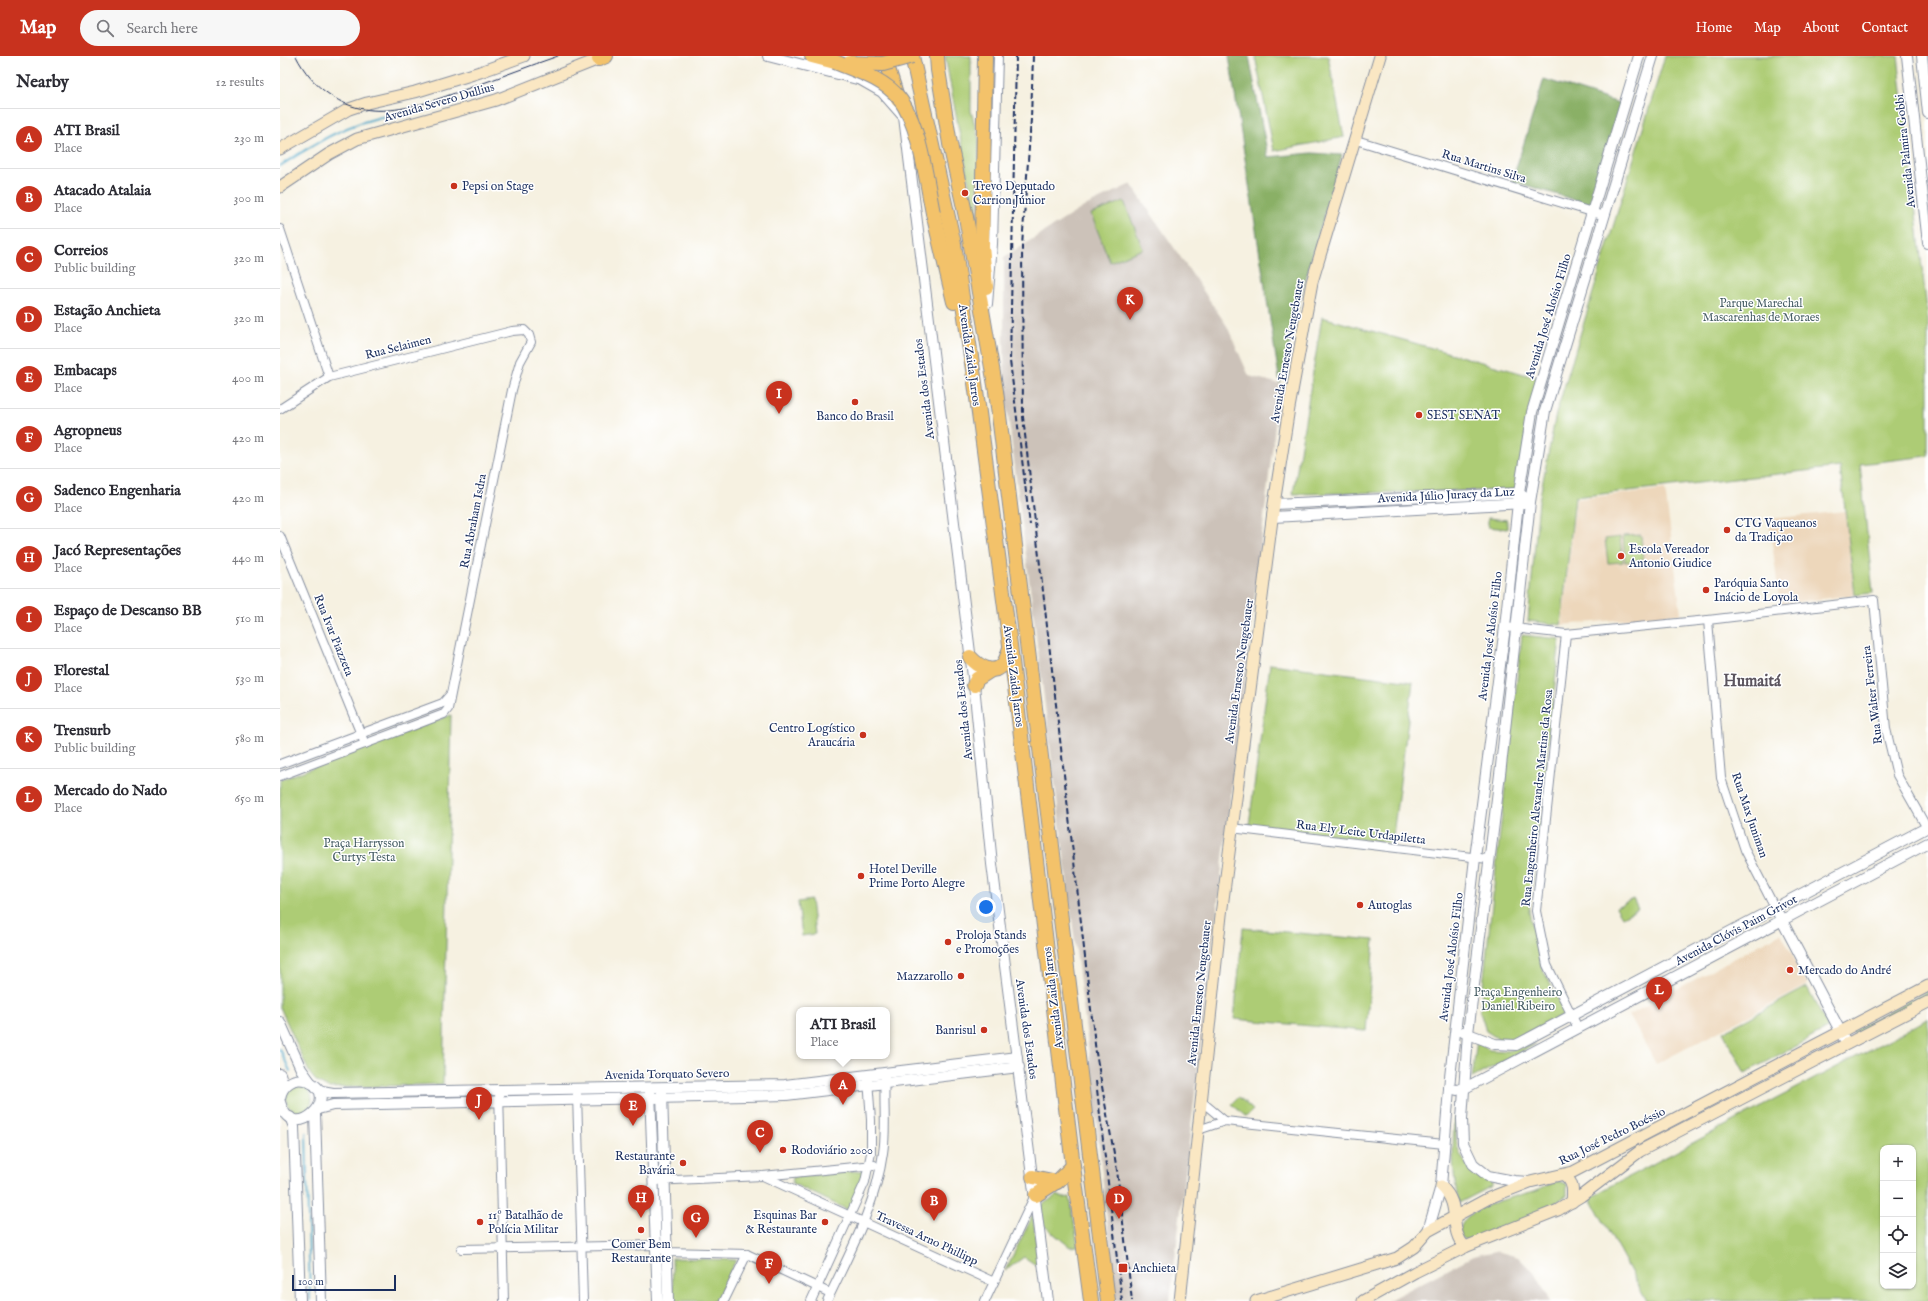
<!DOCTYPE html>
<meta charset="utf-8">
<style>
body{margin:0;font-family:"IM FELL English",serif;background:#f7f7f7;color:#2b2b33}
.controls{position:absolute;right:12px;bottom:12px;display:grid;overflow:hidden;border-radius:8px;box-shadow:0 1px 3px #0004}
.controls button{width:36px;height:36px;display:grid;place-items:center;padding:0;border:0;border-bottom:1px solid #e1e1e2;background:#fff;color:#2b2b33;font:20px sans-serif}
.scale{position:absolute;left:12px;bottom:10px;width:104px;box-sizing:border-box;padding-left:4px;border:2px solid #1b2f5e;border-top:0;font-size:11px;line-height:14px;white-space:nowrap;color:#1b2f5e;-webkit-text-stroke:3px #fff;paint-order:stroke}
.you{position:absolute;left:706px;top:851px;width:14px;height:14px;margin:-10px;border:3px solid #fff;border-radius:50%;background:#1a73e8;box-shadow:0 0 0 6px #1a73e833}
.badge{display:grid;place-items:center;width:26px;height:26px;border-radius:50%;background:#c8321e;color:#fff;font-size:13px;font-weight:700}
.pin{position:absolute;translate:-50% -33px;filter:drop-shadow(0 1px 2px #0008)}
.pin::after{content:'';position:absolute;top:21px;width:14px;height:12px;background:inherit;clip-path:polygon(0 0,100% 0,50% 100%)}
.popup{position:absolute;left:516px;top:951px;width:94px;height:52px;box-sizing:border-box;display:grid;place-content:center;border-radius:8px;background:#fff;filter:drop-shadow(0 1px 3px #0005);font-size:13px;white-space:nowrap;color:#7c7c81}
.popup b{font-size:15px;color:#2b2b33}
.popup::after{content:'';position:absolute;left:50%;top:100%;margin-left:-8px;border:8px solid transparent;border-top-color:#fff}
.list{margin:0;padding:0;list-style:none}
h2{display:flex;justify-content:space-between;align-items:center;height:52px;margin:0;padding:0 16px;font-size:17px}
h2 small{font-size:13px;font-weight:400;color:#7c7c81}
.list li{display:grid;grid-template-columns:26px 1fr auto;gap:12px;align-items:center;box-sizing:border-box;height:60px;padding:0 16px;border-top:1px solid #e1e1e2}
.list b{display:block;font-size:15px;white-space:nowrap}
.list p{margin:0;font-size:13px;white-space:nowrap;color:#7c7c81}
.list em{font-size:13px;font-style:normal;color:#7c7c81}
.icon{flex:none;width:22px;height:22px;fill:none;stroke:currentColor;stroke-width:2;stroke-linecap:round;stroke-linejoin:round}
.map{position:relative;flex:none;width:1648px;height:1245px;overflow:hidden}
header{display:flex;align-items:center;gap:24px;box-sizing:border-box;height:56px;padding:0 20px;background:#c8321e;color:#fff}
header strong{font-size:19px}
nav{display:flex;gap:22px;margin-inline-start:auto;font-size:14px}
.search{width:280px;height:36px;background:#f7f7f7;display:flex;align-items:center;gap:10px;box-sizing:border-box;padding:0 14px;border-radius:22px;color:#7c7c81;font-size:15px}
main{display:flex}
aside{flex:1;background:#fff}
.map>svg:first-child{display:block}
.built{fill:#edd7bb}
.industrial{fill:#ccc2b9}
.green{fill:#adcc74;stroke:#647e69;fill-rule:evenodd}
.forest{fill:#8ab066;stroke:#527062}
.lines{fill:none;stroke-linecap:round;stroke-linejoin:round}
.stream{stroke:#4ba8ca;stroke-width:2}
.minor-casing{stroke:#8890a0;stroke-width:10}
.tertiary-casing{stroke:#8890a0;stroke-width:12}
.secondary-casing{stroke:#8890a0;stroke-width:13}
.motorway-casing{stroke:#8890a0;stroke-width:16}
.minor{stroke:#fff;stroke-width:8}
.tertiary{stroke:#fff;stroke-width:10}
.secondary{stroke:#fae7c3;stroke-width:11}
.motorway{stroke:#f3c26a;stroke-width:14}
.tram{stroke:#1b2f5e;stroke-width:1}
.rail{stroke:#1b2f5e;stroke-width:2;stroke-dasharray:6 3;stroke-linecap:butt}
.motorway-bridge-casing{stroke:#8890a0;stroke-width:16;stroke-linecap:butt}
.motorway-bridge{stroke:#f3c26a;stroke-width:14}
.poi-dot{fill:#c8321e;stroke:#fff;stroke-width:1.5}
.labels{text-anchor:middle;stroke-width:3;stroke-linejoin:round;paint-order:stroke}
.street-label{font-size:12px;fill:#1b2f5e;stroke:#fff}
.poi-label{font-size:12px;fill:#1b2f5e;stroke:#fff;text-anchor:start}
.park-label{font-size:12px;fill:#475e65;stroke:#fff}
.district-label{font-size:16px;font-weight:bold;fill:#5b545e;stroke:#fff}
</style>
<header>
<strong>Map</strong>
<div class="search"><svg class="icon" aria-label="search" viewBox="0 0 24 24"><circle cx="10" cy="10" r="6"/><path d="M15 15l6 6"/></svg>Search here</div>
<nav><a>Home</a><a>Map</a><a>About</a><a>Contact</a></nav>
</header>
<main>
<aside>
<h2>Nearby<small>12 results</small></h2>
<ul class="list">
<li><span class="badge">A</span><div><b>ATI Brasil</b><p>Place</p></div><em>230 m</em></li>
<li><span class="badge">B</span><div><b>Atacado Atalaia</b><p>Place</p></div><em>300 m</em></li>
<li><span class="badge">C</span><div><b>Correios</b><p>Public building</p></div><em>320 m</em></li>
<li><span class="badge">D</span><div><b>Estação Anchieta</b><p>Place</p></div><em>320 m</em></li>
<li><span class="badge">E</span><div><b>Embacaps</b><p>Place</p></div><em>400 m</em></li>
<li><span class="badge">F</span><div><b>Agropneus</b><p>Place</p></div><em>420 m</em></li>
<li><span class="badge">G</span><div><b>Sadenco Engenharia</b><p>Place</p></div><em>420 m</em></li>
<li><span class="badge">H</span><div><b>Jacó Representações</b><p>Place</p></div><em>440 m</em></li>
<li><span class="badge">I</span><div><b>Espaço de Descanso BB</b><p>Place</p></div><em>510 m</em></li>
<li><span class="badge">J</span><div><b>Florestal</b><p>Place</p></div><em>530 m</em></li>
<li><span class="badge">K</span><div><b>Trensurb</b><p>Public building</p></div><em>580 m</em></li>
<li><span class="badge">L</span><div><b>Mercado do Nado</b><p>Place</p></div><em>650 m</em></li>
</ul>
</aside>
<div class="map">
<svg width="1648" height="1245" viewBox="0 0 1648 1245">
<rect width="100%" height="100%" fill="#fff"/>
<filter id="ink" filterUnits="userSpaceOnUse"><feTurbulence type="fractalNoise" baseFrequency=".025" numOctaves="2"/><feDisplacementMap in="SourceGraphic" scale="8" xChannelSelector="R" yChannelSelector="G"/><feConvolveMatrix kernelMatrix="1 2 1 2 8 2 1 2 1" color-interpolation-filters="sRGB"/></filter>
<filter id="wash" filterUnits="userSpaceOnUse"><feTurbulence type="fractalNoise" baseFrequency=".012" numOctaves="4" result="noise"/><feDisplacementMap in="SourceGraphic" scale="16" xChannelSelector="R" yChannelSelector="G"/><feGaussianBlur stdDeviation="0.9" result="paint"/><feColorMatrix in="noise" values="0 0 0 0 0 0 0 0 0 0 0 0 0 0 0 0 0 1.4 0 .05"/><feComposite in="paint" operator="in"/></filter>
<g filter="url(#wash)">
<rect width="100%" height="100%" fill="#f6f1e1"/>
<!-- built -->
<g class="built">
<polygon points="1385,433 1401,558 1282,569 1296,443"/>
<polygon points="1565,455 1574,539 1500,548 1489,463"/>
<polygon points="1501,877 1528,929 1376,1008 1349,959"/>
</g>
<!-- industrial -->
<g class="industrial">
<polygon points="851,128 947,270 969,320 1000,328 890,1245 836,1245 809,997 725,334 724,298 724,201 807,149"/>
<polygon points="1216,1195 1238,1201 1257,1220 1270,1245 1107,1245 1193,1200"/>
</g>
<!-- green -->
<g class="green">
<polygon points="665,0 691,0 691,55 699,84 697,170"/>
<polygon points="975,0 1048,0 1064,81 994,95"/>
<polygon points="1385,0 1618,0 1648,263 1648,400 1580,408 1593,537 1575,539 1560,411 1295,441 1281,569 1248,565 1259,445 1276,358"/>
<polygon points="844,145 863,193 830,206 811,158"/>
<polygon points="1042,261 1258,322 1236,434 1013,438"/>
<polygon points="1208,462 1227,464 1227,473 1208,471"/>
<polygon points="1361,479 1363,504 1345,506 1343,480"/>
<polygon points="1340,481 1343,506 1328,507 1325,483"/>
<polygon points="1242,579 1280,583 1249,856 1262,912 1286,958 1237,983 1220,984 1206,975 1200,956"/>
<polygon points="990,608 1133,626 1112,787 969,769"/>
<polygon points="171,659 163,1028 48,1032 37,1026 30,1018 0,951 0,724"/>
<polygon points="1353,843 1358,853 1342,861 1336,851"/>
<polygon points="531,844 535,878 522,880 518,846"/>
<polygon points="963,872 1094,884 1086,975 954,963"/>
<polygon points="1527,931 1549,972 1465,1017 1443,976"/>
<polygon points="1648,935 1648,943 1576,981 1572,975"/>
<path d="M1648,963V1245H1367L1310,1141ZM1603,1092H1633V1230H1603Z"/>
<polygon points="1197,984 1209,994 1228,995 1256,988 1192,1022"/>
<circle cx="19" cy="1043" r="13"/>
<polygon points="959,1041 973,1054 966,1061 952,1048"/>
<path d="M1178,1041C1181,1053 1176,1067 1176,1079C1176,1102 1193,1119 1212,1127V1130L1179,1147C1170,1112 1173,1078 1176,1042Z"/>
<polygon points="587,1114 570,1155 512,1127 513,1121"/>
<path d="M1279,1125L1287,1128V1139C1258,1161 1222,1172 1188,1185L1180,1180C1180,1176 1180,1171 1182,1168C1191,1149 1236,1141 1254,1135C1263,1132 1270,1127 1279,1125Z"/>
<polygon points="777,1139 784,1142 790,1141 798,1190 790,1191 762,1168 760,1150"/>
<polygon points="753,1159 759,1211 744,1201 725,1215"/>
<polygon points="392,1202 456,1204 436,1245 393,1245"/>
</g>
<!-- forest -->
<g class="forest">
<polygon points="949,0 969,0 988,101 1032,97 1062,99 1023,232 1000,328"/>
<polygon points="1264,23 1342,48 1312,149 1232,125"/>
</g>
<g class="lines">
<!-- stream -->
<g class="stream">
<path d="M0,110C37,86 67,67 111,59"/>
<polyline points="0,993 10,1015"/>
<polyline points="26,1077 30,1245"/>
</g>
</g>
</g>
<g filter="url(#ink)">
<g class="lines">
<!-- minor casing -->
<g class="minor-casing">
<g id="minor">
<polyline points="1076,84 1325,160"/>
<polyline points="0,173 49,321"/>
<polyline points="708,248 713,188 718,0"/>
<polyline points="0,353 49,321 57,319 232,275 244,274 249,279 251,286 240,306 232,334 168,653 164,658 0,720"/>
<polyline points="0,480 85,688"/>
<polyline points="1428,564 1441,722 1465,794 1495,852"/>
<polyline points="1225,571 1286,578 1428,564 1594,544 1606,673 1617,719 1647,772"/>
<polyline points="1286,578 1256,855 1267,909 1298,972"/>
<polyline points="0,708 163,647 170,639"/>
<polyline points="951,772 1208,803"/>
<polyline points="219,1034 224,1245"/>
<polyline points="297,1038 303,1245"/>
<polyline points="921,1045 945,1065"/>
<polyline points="918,1074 945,1065 1164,1088"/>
<polyline points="483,1120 714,1226"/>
<polyline points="373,1125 483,1120 594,1109"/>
<polyline points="181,1193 375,1189 387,1196 467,1198 550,1237"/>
<polyline points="444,1245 467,1198"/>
<polyline points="531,1245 585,1126 591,1097 591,1064 588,1024"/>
<path d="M547,1245C569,1198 596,1149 603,1097C607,1072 603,1047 605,1021"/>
<polyline points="705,1245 755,1139"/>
</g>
</g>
<!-- tertiary casing -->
<g class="tertiary-casing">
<g id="tertiary">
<polyline points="488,0 581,24 602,36 624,61 694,629 712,808 768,1245"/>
<polyline points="1627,0 1648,187"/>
<polyline points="1642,0 1648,57"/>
<polyline points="994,448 1239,437 1244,441"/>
<polyline points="993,461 1244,447"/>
<polyline points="1499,859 1567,988"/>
<polyline points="0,966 21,1013 31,1027"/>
<polyline points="1183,976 1215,988 1236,989 1648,771"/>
<polyline points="0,1018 4,1031"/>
<polyline points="36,1032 42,1035 53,1037 505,1029 737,1001"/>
<polyline points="1169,1032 1177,1034 1185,1032 1648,787"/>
<polyline points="370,1035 378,1245"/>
<polyline points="382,1035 388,1245"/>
<path d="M0,1042C2,1029 14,1020 27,1025C66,1040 11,1091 0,1046"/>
<polyline points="38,1053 53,1049 506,1039 739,1011"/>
<polyline points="35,1057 41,1245"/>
<polyline points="10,1061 14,1071 20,1245"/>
<polyline points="1249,1126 1234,1125 1208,1120 1193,1108 1183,1087 1182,1063 1188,977 1221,710 1250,446 1265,355 1373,0"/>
<polyline points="1148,1175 1161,1130 1170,1021 1195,802 1225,571 1239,437 1252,356 1359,0"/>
</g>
</g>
<!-- secondary casing -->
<g class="secondary-casing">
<g id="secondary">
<polyline points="0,93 69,53 87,47 135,36 200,16 244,0"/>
<polyline points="0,131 49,98 77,83 216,44 319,3"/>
<path d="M1284,1119C1294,1126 1293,1135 1292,1146"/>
<path d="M1161,1130C1183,1150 1167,1172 1185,1191"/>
<polyline points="900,1245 941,859 994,448 1009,352 1032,226 1100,0"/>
<polyline points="976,1245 1117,1202 1134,1191 1148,1175 1209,1142 1250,1126 1293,1116 1648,930"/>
<polyline points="1083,1245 1135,1216 1185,1191 1278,1154 1301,1140 1360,1095 1648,946"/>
</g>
</g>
<!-- motorway casing -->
<g class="motorway-casing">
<g id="motorway">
<polyline points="532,0 555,6"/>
<polyline points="604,0 618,44"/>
<polyline points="632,0 674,188 695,327 730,589 793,1110 811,1245"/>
<polyline points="657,0 658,14 670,88 686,161 716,335 828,1245"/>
<polyline points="705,0 702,191 706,231"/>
<polyline points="319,3 326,0"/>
<polyline points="653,157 674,246"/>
<path d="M690,601C698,610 715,621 724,607C727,603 728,597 730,592"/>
<polyline points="694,629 697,623 711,614"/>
<polyline points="753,1121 777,1126"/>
<polyline points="756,1139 779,1124 793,1110"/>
</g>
</g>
<!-- minor -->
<use href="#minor" class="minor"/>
<!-- tertiary -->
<use href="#tertiary" class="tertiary"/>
<!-- secondary -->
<use href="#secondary" class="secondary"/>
<!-- motorway -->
<use href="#motorway" class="motorway"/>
<!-- tram -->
<path class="tram" d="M16,0C24,16 35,29 50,39C94,70 146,47 192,31C221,21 249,10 278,0"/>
<!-- rail -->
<g class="rail">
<polyline points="736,0 730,305 750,469"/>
<polyline points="753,0 751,63 742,190 743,361 816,997 837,1114 852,1245"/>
<polyline points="816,1025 842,1245"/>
</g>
<!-- motorway-bridge casing -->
<g class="motorway-bridge-casing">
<g id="motorway-bridge">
<path d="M555,6C577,15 604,23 619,42C640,69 646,123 653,157"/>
<polyline points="570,7 603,8 632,0"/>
</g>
</g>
<!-- motorway-bridge -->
<use href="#motorway-bridge" class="motorway-bridge"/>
</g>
</g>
<!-- markers -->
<g class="poi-dot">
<circle cx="174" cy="130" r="4"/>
<circle cx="685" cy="137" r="4"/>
<circle cx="575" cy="346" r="4"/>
<circle cx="1139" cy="359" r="4"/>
<circle cx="1447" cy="474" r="4"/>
<circle cx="1341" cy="500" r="4"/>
<circle cx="1426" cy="534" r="4"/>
<circle cx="583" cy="679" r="4"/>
<circle cx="581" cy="820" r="4"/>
<circle cx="1080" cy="849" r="4"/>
<circle cx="668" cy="886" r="4"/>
<circle cx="1510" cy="914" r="4"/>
<circle cx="681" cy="920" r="4"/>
<circle cx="704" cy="974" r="4"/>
<circle cx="503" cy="1094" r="4"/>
<circle cx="403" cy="1107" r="4"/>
<circle cx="200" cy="1166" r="4"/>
<circle cx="545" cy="1166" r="4"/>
<circle cx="361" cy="1174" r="4"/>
<rect x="838" y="1207" width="10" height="10" rx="2"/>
</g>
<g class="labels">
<!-- street labels -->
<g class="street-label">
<text transform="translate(159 46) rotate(-16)" y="4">Avenida Severo Dullius</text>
<text transform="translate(1625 95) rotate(-96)" y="4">Avenida Palmira Gobbi</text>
<text transform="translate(1204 110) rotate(17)" y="4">Rua Martins Silva</text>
<text transform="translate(1268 260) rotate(-73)" y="4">Avenida José Aloísio Filho</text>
<text transform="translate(118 291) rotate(-14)" y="4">Rua Selaimen</text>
<text transform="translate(1007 295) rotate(-80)" y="4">Avenida Ernesto Neugebauer</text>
<text transform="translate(690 299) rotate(82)" y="4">Avenida Zaida Jarros</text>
<text transform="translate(644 333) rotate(-97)" y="4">Avenida dos Estados</text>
<text transform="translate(1166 439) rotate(-3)" y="4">Avenida Júlio Juracy da Luz</text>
<text transform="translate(193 465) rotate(-79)" y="4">Rua Abraham Isdra</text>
<text transform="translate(54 579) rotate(68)" y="4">Rua Ivar Piazzeta</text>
<text transform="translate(1210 580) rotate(-83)" y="4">Avenida José Aloísio Filho</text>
<text transform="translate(959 615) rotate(-82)" y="4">Avenida Ernesto Neugebauer</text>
<text transform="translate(734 620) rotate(83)" y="4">Avenida Zaida Jarros</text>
<text transform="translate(1592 639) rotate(-97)" y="4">Rua Walter Ferreira</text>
<text transform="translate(683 654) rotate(-96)" y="4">Avenida dos Estados</text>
<text transform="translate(1257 742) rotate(-84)" y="4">Rua Engenheiro Alexandre Martins da Rosa</text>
<text transform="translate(1470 759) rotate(71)" y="4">Rua Max Juniman</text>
<text transform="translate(1081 776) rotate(7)" y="4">Rua Ely Leite Urdapiletta</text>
<text transform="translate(1456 874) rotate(-28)" y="4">Avenida Clóvis Paim Grivot</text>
<text transform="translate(1171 901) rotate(-83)" y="4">Avenida José Aloísio Filho</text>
<text transform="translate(919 937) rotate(-84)" y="4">Avenida Ernesto Neugebauer</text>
<text transform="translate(773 942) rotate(-97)" y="4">Avenida Zaida Jarros</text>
<text transform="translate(747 973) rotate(82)" y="4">Avenida dos Estados</text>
<text transform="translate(387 1018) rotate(-1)" y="4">Avenida Torquato Severo</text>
<text transform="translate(1332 1080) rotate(-26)" y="4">Rua José Pedro Boéssio</text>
<text transform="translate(647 1182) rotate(25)" y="4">Travessa Arno Phillipp</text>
</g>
<!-- poi labels -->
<g class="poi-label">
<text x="182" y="134">Pepsi on Stage</text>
<text x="693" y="134">Trevo Deputado<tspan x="693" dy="14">Carrion Júnior</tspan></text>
<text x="1147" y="363">SEST SENAT</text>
<text x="575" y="364" text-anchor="middle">Banco do Brasil</text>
<text x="1455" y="471">CTG Vaqueanos<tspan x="1455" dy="14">da Tradiçao</tspan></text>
<text x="1349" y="497">Escola Vereador<tspan x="1349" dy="14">Antonio Giudice</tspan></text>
<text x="1434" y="531">Paróquia Santo<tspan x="1434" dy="14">Inácio de Loyola</tspan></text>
<text x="575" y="676" text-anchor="end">Centro Logístico<tspan x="575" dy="14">Araucária</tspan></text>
<text x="589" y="817">Hotel Deville<tspan x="589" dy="14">Prime Porto Alegre</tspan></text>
<text x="1088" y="853">Autoglas</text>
<text x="676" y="883">Proloja Stands<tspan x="676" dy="14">e Promoções</tspan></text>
<text x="1518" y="918">Mercado do André</text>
<text x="673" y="924" text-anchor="end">Mazzarollo</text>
<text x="696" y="978" text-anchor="end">Banrisul</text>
<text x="511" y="1098">Rodoviário 2000</text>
<text x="395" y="1104" text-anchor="end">Restaurante<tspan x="395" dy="14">Bavária</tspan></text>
<text x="208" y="1163">11º Batalhão de<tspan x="208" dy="14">Polícia Militar</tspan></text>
<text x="537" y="1163" text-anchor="end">Esquinas Bar<tspan x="537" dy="14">&amp; Restaurante</tspan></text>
<text x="361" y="1192" text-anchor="middle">Comer Bem<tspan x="361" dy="14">Restaurante</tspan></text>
<text x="852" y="1216">Anchieta</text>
</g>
<!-- park labels -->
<g class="park-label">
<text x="1481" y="251">Parque Marechal<tspan x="1481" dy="14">Mascarenhas de Moraes</tspan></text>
<text x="84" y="791">Praça Harrysson<tspan x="84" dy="14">Curtys Testa</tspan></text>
<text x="1238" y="940">Praça Engenheiro<tspan x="1238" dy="14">Daniel Ribeiro</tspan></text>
</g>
<!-- district labels -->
<g class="district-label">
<text x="1472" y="630">Humaitá</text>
</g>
</g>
</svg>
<div class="controls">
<button>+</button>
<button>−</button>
<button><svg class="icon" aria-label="locate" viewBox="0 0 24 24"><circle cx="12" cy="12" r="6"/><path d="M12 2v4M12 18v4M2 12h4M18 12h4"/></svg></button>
<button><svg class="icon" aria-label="layers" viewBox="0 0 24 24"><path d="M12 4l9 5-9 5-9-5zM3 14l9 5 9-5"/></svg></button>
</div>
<div class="scale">100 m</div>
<div class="you"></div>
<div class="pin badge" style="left:563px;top:1049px">A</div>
<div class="popup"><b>ATI Brasil</b>Place</div>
<div class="pin badge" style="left:654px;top:1165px">B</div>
<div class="pin badge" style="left:480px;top:1097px">C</div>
<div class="pin badge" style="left:839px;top:1163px">D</div>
<div class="pin badge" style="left:353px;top:1070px">E</div>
<div class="pin badge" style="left:489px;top:1228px">F</div>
<div class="pin badge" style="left:416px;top:1182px">G</div>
<div class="pin badge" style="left:361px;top:1162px">H</div>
<div class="pin badge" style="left:499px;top:358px">I</div>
<div class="pin badge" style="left:199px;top:1064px">J</div>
<div class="pin badge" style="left:850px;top:264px">K</div>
<div class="pin badge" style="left:1379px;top:954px">L</div>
</div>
</main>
